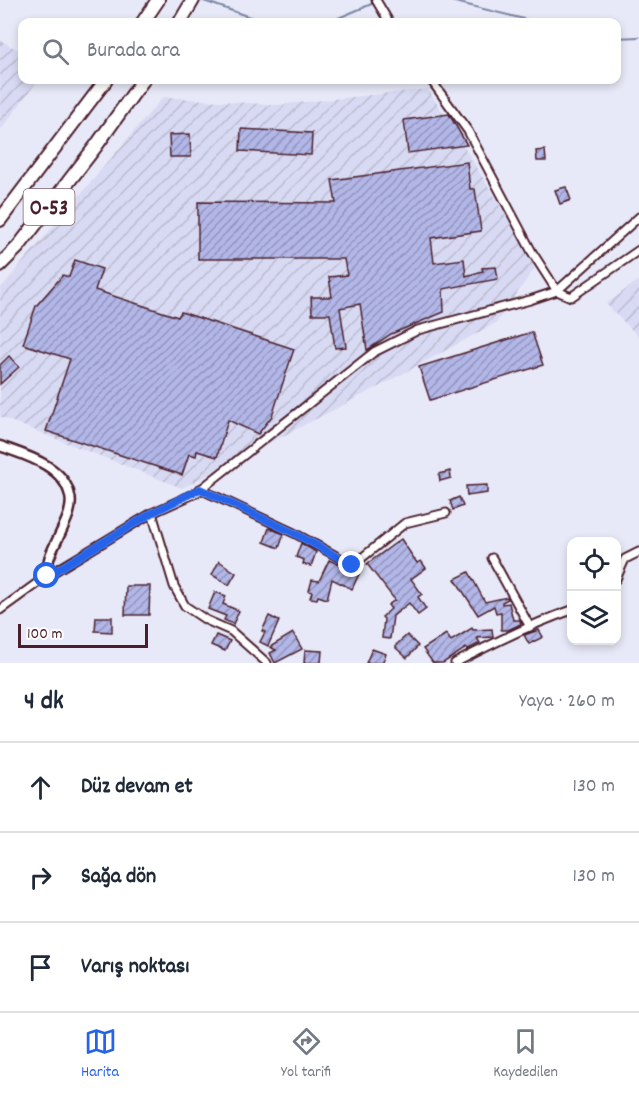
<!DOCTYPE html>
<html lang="tr">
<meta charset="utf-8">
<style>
body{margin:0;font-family:Dekko,sans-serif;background:#f2f2f3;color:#1f2937}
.controls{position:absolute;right:18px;bottom:18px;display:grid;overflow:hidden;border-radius:12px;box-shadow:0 3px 9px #0003}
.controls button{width:54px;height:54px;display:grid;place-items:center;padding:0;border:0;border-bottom:2px solid #e0e1e3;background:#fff;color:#1f2937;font:30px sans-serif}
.scale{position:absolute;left:18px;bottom:15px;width:130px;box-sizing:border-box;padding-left:6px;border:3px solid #4a1f2b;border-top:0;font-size:16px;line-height:21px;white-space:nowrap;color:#4a1f2b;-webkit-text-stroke:4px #fff;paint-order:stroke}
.stop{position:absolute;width:18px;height:18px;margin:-14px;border:4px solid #2563eb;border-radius:50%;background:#fff}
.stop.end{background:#2563eb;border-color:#fff;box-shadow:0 2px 6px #0008}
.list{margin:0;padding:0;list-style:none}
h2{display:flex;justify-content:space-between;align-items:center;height:78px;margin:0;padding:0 24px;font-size:26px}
h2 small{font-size:20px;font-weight:400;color:#747a83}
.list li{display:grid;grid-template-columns:39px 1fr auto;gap:18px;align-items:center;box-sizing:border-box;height:90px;padding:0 24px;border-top:2px solid #e0e1e3}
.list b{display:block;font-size:22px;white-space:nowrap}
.list em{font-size:20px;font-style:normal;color:#747a83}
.icon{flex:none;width:33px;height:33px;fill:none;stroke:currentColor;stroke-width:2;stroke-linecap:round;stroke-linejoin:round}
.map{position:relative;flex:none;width:639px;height:663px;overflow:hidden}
.search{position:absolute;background:#fff;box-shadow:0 3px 9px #0003;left:18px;right:18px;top:18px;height:66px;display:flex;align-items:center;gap:15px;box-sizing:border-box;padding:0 21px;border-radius:12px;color:#747a83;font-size:22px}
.sheet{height:348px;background:#fff}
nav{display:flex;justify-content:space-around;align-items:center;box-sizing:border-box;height:84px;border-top:2px solid #e0e1e3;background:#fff;font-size:16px;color:#747a83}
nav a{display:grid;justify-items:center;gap:3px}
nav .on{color:#2563eb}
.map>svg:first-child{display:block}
.industrial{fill:url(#industrial-furrows)}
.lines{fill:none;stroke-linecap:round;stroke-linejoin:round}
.stream{stroke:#7b86a5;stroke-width:2}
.building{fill:url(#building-hatch);stroke:#4a1f2b;stroke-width:1.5}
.minor-casing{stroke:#4a1f2b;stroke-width:11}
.tertiary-casing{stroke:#4a1f2b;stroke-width:13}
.motorway-casing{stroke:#4a1f2b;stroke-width:16}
.minor{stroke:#fff;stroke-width:7}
.tertiary{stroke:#fff;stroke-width:8}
.motorway{stroke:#fff;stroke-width:12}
.route{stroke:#2563eb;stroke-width:8}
.labels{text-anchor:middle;stroke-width:5;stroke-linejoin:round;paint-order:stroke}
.shield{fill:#fff;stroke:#80626b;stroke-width:1.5}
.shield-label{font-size:21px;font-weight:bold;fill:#4a1f2b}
</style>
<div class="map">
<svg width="639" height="663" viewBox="0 0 639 663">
<defs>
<pattern id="industrial-furrows" width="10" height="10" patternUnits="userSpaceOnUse" patternTransform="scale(1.5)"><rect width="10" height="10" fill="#d8daf3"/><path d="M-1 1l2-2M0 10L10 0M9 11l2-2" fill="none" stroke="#bbbbd0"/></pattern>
<pattern id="building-hatch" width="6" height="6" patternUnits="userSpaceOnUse" patternTransform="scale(1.5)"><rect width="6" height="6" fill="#b2b7e8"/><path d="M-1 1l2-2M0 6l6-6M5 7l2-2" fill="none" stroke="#9394bc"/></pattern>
</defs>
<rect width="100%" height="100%" fill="#e8e9f8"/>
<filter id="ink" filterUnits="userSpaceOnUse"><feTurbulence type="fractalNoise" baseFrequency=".0167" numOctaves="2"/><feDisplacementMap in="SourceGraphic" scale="12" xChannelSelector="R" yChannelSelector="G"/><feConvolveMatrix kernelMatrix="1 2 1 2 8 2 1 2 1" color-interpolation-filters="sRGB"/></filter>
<g filter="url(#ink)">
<!-- industrial -->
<g class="industrial">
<polygon points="0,40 22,52 22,80 38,80 0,131"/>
<polygon points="428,89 537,265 496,323 386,383 182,488 0,417 0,289 163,97 277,105"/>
<polygon points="639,280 639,337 606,304"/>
</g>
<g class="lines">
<!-- stream -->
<g class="stream">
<polyline points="201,0 264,22"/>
<polyline points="447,0 536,22"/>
<polyline points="329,22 381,0"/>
<polyline points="616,38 639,37"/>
</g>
</g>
<!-- building -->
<g class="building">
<polygon points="449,114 467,145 408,153 404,120"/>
<polygon points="241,129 312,133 311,155 240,151"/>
<polygon points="190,134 191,157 170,157 169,135"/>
<polygon points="545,150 546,161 537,161 536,151"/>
<polygon points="467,162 470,189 475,189 481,231 431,238 434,263 464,259 466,276 483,271 482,268 496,267 498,279 443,289 444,312 391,334 367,350 360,304 340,308 346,347 335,348 330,314 312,314 311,297 332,297 329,277 347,275 344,259 198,259 198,202 336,203 332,180"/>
<polygon points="566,187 571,200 560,204 555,190"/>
<polygon points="75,260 102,269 95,290 178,317 181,312 294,349 272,416 258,434 228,420 217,457 197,451 196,456 189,454 182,475 46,431 70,359 23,344 36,306 63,275 69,277"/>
<polygon points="532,332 543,365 430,400 419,367"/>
<polygon points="9,356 19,367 0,384 0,365"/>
<polygon points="450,471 451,478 440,481 439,474"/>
<polygon points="487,485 487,493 467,496 466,486"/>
<polygon points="459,497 463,506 453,510 450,501"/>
<polygon points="269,528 284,534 279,548 264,542"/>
<polygon points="401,539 417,563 421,561 426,568 411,579 422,594 418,597 426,609 418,615 409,603 393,616 390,639 382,638 384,619 382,617 391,609 388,605 395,600 367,564"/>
<polygon points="301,543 316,552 311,566 303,564 304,560 296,557"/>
<polygon points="329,560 359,574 352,589 332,579 327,599 318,596 317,599 310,598 312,592 309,591 312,580 319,581"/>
<polygon points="219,561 236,573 229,585 212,575"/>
<polygon points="469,572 485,602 507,597 508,599 502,602 502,604 509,603 513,620 520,620 521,624 508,630 501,630 501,612 496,613 494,606 478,615 455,579"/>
<polygon points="126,586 150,586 149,615 125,615"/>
<polygon points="215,592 226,596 223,604 239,611 233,624 224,620 226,616 208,609"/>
<polygon points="269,616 279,621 268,646 260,642 265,632 262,631"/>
<polygon points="96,617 112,617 112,632 95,631"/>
<polygon points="472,628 473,630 492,629 493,637 477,638 480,643 467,650 466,648 443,663 433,663 423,649 446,634 451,641"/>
<polygon points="539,630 543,637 529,644 524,635"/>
<polygon points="293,633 302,649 275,663 270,653 276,650 270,647"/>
<polygon points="216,635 230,641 225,651 211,645"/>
<polygon points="407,635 418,646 407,658 396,648 396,645"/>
<polygon points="372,649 386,654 382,663 366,663"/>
<polygon points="305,650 322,651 321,663 304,663"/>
</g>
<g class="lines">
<!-- minor casing -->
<g class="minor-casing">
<g id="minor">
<polyline points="376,0 389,22"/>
<polyline points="431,80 468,131 532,252 557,291 571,297 639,250"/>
<polyline points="200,489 294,533 353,565 405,523 446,513"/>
<polyline points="152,513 174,586 185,606 206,620 231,631 267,663"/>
<polyline points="492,558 530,627"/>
<polyline points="616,579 625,559 639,552"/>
<polyline points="0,610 47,576 152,513 196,493 374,352 418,330 530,300 557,291 639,217"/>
<path d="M455,663C493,643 531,624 572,610"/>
</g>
</g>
<!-- tertiary casing -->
<g class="tertiary-casing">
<path id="tertiary" d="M0,446C24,455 64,465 70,496C73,508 66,521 61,532C54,547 46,559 47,576"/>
</g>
<!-- motorway casing -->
<g class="motorway-casing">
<g id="motorway">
<polyline points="143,22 158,0"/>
<polyline points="180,22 193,0"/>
<polyline points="0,220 106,80"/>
<polyline points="0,265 18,247 96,146 143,80"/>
</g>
</g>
<!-- minor -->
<use href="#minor" class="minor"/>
<!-- tertiary -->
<use href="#tertiary" class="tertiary"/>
<!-- motorway -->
<use href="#motorway" class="motorway"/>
</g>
</g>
<g class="lines" filter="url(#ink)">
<!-- route -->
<polyline class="route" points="47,576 152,513 200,489 294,533 352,565"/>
</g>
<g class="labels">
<!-- shield labels -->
<rect class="shield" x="23.5" y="189" width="51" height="36" rx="4.5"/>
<g class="shield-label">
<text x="49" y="214">O-53</text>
</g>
</g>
</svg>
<div class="controls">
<button><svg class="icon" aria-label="locate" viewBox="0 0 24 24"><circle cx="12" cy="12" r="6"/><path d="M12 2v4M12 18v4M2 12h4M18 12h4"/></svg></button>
<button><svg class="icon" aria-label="layers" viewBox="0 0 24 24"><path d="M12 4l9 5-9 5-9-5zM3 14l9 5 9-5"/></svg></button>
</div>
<div class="scale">100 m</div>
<div class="stop" style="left:47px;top:576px"></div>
<div class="stop end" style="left:352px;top:565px"></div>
<div class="search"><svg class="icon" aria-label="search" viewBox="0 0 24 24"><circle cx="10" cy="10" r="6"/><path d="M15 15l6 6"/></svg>Burada ara</div>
</div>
<section class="sheet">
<h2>4 dk<small>Yaya · 260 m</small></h2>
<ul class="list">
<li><svg class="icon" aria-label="ahead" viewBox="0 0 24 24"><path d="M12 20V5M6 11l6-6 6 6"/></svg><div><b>Düz devam et</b></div><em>130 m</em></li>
<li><svg class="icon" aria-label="right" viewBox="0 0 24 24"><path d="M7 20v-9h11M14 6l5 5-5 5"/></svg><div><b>Sağa dön</b></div><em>130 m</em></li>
<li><svg class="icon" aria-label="arrive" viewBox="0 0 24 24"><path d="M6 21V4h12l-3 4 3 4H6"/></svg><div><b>Varış noktası</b></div></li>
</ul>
</section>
<nav>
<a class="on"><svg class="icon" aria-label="map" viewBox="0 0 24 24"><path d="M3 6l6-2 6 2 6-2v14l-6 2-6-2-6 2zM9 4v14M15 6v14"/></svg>Harita</a>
<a><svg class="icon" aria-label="directions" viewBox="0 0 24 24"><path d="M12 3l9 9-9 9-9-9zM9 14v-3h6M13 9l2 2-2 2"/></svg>Yol tarifi</a>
<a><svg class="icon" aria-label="saved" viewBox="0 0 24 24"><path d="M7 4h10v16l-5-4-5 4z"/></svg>Kaydedilen</a>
</nav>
